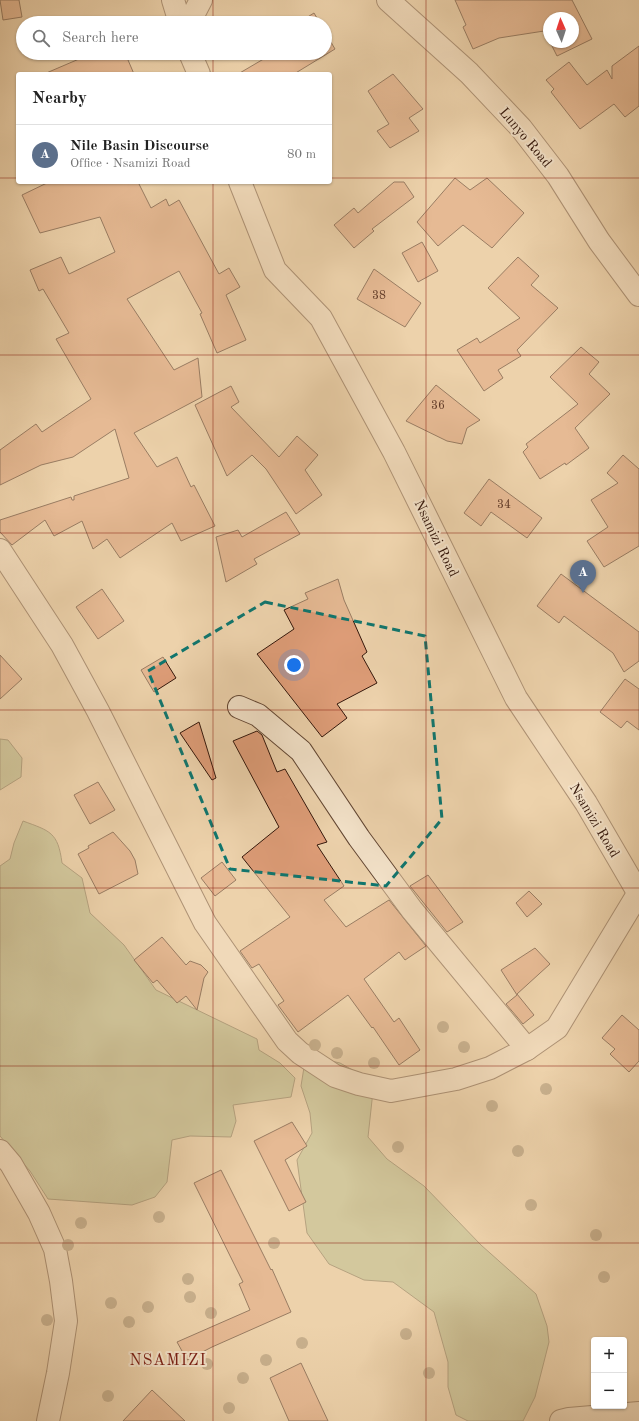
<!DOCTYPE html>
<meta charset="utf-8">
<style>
body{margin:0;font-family:"Old Standard TT",serif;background:#f2f2f2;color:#222}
.controls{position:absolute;right:12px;bottom:12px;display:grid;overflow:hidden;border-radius:4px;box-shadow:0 1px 3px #0004}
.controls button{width:36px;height:36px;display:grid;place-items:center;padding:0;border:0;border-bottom:1px solid #e0e0e0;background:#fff;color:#222;font:20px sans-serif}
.compass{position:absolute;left:543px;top:12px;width:36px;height:36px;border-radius:50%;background:#fff;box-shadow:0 1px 3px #0004;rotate:357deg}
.you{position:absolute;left:294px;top:665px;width:14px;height:14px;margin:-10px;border:3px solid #fff;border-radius:50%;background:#1a73e8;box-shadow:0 0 0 6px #1a73e833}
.badge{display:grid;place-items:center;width:26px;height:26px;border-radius:50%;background:#ea580c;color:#fff;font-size:13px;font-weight:700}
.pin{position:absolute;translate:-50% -33px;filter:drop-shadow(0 1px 2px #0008)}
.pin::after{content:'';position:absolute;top:21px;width:14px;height:12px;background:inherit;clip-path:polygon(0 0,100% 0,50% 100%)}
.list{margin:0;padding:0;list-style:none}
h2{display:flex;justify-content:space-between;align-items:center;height:52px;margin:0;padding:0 16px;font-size:17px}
h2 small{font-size:13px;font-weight:400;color:#767676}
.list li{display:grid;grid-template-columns:26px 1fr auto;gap:12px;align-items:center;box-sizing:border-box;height:60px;padding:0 16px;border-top:1px solid #e0e0e0}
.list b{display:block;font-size:15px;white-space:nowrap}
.list p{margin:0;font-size:13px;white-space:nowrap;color:#767676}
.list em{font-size:13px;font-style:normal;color:#767676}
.icon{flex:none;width:22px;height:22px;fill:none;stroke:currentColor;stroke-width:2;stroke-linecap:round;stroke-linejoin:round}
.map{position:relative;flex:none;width:639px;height:1421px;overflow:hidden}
.search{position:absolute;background:#fff;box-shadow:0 1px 3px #0004;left:16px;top:16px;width:316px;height:44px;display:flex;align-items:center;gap:10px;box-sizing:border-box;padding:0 14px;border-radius:22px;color:#767676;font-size:15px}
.panel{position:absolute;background:#fff;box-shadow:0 1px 3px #0004;left:16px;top:72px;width:316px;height:112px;border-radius:4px}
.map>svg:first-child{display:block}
.green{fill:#b3bd8d;stroke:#746a4c}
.building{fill:#de9d78;stroke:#34170b}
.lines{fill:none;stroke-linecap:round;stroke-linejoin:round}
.minor-casing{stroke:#624633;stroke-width:24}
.minor{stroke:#f3e2c9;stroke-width:22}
.tree{fill:#9c8769}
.marked{fill:none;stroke:#0f766e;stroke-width:3;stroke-dasharray:8 5;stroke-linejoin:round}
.grid{fill:none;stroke:#8f2418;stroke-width:1;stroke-opacity:0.55}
.labels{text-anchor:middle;stroke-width:4;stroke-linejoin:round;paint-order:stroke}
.number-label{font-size:12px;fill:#5e3826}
.street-label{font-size:14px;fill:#34170b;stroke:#f3e2c9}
.quarter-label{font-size:16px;letter-spacing:1px;fill:#7a1f14;stroke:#f3e2c9}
</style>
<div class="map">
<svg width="639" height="1421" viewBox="0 0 639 1421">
<rect width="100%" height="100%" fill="#edd2ac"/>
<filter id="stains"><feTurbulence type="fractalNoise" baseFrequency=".005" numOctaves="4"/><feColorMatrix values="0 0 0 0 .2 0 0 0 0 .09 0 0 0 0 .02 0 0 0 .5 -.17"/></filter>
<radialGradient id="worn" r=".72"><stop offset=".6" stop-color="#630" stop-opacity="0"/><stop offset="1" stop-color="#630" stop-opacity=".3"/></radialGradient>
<!-- green -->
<g class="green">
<polygon points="0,739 8,740 22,758 21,777 0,790"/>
<path d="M23,821C50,831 58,832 62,863L82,878L90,913L124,945L156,990L257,1039L259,1050L280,1063L295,1078L291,1097L233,1105L236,1121L231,1137L190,1136L172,1140L167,1182L155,1197L132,1205L48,1199L30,1171L0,1136V866L10,859L14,843Z"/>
<polygon points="314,1057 340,1063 374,1082 368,1137 387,1159 424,1186 481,1245 536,1294 547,1326 549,1342 535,1397 523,1421 468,1421 456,1415 448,1387 448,1362 434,1312 393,1282 364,1280 329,1264 307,1233 297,1160 312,1133 310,1113 301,1086 305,1061"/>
</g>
<!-- building -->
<g class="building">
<polygon points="0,0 19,0 22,17 3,20"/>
<polygon points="455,0 572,0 592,39 557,56 550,42 573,42 573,18 549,18 549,40 544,31 499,38 473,49 463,27 466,25"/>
<polygon points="314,13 320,23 298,23"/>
<polygon points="325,32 335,49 294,74 238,74 267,57 265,53 325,53"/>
<polygon points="639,46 639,106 625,117 614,104 580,129 551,92 554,89 546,80 569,62 587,85 607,70 612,79 612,66"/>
<polygon points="93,53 125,53 134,74 44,74"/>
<polygon points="393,74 423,109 409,118 419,131 390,148 377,131 389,124 368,91"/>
<polygon points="455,178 470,190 487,178 524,213 492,248 463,225 438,246 417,222"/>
<polygon points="49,182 138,182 151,208 166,199 169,206 179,200 219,274 229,268 240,287 226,295 246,340 217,353 200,314 202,313 179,271 127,299 174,370 198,358 202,397 134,433 157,467 177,457 191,487 194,485 215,526 181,541 172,523 120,558 107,539 93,549 82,521 54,536 45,520 12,545 0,532 0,520 71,497 72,500 74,500 74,496 129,478 115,429 73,457 41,465 0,485 0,450 36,424 42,432 91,399 56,339 69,333 43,289 39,291 30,270 61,257 69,274 115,252 100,217 40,233 22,195"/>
<polygon points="394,182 404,182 414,197 372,229 374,231 354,248 334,225 354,208 358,213"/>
<polygon points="422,242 438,271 418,282 402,253"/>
<polygon points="518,257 539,276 531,285 558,308 517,350 521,356 498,370 503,378 484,391 457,350 477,338 480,343 520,318 488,288"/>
<polygon points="374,269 421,303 405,327 357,299"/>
<polygon points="581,347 599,362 589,374 610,394 575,428 589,448 566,465 565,463 540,479 523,452 528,447 526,444 578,404 550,377"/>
<polygon points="436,385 480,420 467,428 462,444 447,441 406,421"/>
<polygon points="231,386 239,402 231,407 279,457 297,436 318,455 305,470 322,495 296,514 266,469 252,455 227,476 195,405"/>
<polygon points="623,455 639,469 639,546 604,567 587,541 608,527 591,500 618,483 607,473"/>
<polygon points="489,479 542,518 527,538 491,512 481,526 464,513"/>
<polygon points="286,512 300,534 254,559 257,564 226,582 216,537 238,530 242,537"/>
<polygon points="561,574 639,632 639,661 624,672 613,653 564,616 559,623 537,606"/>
<polygon points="338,579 344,600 367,652 362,656 377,683 337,704 347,718 322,737 257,654 294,629 284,610 308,599 305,593"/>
<polygon points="102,589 124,621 98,639 76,607"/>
<polygon points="0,655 22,679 0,699"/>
<polygon points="163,657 176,678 154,692 141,670"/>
<polygon points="625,679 639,689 639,730 627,721 621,728 600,712"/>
<polygon points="199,722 216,778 212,780 180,733"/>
<polygon points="257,731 262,735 277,772 285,769 327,842 317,845 344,886 324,900 346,927 389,900 426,946 405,960 399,952 364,979 394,1022 399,1018 420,1050 399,1065 373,1027 372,1028 348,995 298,1032 278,1005 284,1001 259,964 252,968 240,951 290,917 242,857 279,827 233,741"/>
<polygon points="98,782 115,810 90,824 74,795"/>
<polygon points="113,832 130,851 135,860 138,874 99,894 78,854 89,848 88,846"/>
<polygon points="222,862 236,880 215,896 201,878"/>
<polygon points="428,875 463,922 447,932 410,886"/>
<polygon points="529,891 542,904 527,917 516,903"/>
<polygon points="162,937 186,965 190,961 201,965 208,972 204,978 197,1010 186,996 177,1003 157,980 153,983 134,960"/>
<polygon points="535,948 550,964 517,994 534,1015 523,1024 506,1004 517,995 501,970"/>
<polygon points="622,1015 639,1030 639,1061 629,1072 610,1054 615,1049 602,1038"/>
<polygon points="292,1122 307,1146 285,1160 306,1202 289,1211 254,1141"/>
<polygon points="221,1170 271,1270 272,1269 291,1312 212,1347 187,1360 177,1342 250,1310 239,1284 243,1282 194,1183"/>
<polygon points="301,1363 328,1421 289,1421 270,1378"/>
<polygon points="152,1390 185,1421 123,1421"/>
</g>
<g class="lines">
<!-- minor casing -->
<g class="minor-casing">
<g id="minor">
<polyline points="173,0 180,23"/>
<polyline points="388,0 469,73 521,128 558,176 599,241 639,295"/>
<polyline points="189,23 201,0"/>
<polyline points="190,53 199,74"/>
<polyline points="240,182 275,270 321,318 394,452 516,698 586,803 639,894"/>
<polyline points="0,550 62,645 98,711 205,923 287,1041 300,1053 335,1076 359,1084 391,1091 456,1079 490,1068 527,1049 557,1028 638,894"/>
<polyline points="239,707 258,715 301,751 359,838 412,910 527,1049"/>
<polyline points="0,1151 11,1164 39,1213 55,1249 61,1281 66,1321 58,1373 48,1421"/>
<polyline points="561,1421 569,1419 639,1413"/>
</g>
</g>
<!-- minor -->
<use href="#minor" class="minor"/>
</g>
<!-- trees -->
<g class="tree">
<circle cx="443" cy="1027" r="6"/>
<circle cx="315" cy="1045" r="6"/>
<circle cx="464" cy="1047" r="6"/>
<circle cx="337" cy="1053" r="6"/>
<circle cx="374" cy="1063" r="6"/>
<circle cx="546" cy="1089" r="6"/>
<circle cx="492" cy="1106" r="6"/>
<circle cx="398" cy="1147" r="6"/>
<circle cx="518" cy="1151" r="6"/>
<circle cx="531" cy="1205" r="6"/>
<circle cx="159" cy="1217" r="6"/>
<circle cx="81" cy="1223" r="6"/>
<circle cx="596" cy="1235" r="6"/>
<circle cx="274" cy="1243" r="6"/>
<circle cx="68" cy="1245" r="6"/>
<circle cx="604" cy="1277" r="6"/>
<circle cx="188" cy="1279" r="6"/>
<circle cx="190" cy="1297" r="6"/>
<circle cx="111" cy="1303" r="6"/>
<circle cx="148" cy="1307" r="6"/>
<circle cx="211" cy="1313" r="6"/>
<circle cx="47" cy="1320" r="6"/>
<circle cx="129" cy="1322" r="6"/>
<circle cx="406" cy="1334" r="6"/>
<circle cx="302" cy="1343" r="6"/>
<circle cx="266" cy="1360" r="6"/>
<circle cx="207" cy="1364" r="6"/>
<circle cx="429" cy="1373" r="6"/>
<circle cx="243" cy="1378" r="6"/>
<circle cx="108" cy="1396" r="6"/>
<circle cx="229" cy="1408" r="6"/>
</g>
<!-- marked area -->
<path d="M0 0H639V1421H0ZM265,602L425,636L442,819L386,886L230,869L148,671Z" fill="#edd2ac" fill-opacity=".55" fill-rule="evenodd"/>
<path class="marked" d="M265,602L425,636L442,819L386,886L230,869L148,671Z"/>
<!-- grid -->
<path class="grid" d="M213,0V23M426,0V1421M213,53V74M0,178H18M330,178H639M213,182V1421M0,355H639M0,533H639M0,710H639M0,888H639M0,1066H639M0,1243H639"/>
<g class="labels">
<!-- number labels -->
<g class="number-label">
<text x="379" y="299">38</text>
<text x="438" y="409">36</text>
<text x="504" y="508">34</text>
</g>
<!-- street labels -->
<g class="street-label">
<text transform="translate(526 137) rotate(50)" y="5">Lunyo Road</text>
<text transform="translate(437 538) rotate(64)" y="5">Nsamizi Road</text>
<text transform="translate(595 820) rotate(59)" y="5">Nsamizi Road</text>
</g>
<!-- quarter labels -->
<g class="quarter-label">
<text x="168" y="1365">NSAMIZI</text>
</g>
</g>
<rect width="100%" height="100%" filter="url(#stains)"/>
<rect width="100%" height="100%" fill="url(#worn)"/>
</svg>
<div class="controls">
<button>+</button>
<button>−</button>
</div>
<svg class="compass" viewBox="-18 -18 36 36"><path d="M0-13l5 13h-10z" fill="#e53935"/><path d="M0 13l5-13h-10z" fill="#767676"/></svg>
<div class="you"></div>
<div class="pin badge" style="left:583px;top:593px;background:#5c6f8a">A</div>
<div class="search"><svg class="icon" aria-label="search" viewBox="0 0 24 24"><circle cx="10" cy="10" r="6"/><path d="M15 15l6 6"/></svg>Search here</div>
<section class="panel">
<h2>Nearby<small></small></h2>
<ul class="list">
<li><span class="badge" style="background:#5c6f8a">A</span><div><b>Nile Basin Discourse</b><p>Office · Nsamizi Road</p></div><em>80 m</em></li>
</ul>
</section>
</div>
